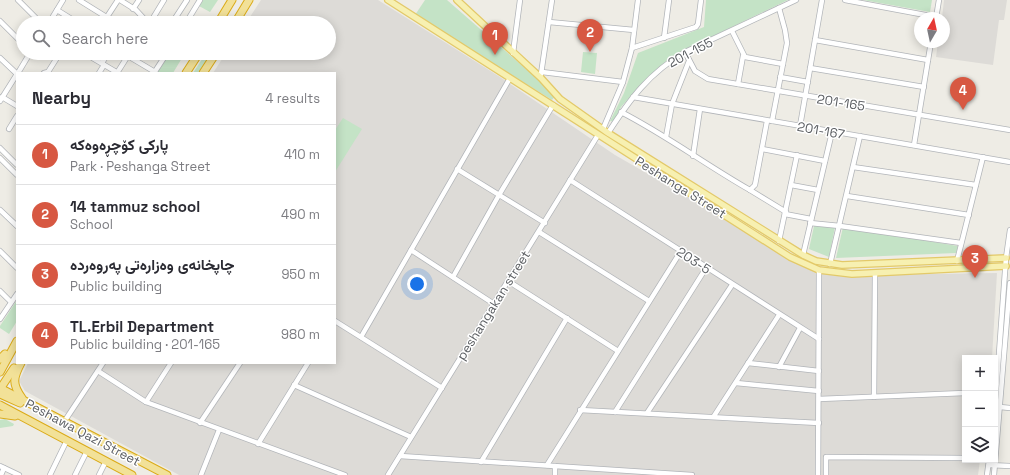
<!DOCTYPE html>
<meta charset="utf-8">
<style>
body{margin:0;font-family:"Space Grotesk",Vazirmatn,sans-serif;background:#f7f7f7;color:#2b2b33}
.controls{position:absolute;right:12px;bottom:12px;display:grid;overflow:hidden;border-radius:0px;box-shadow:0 2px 10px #0003}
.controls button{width:36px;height:36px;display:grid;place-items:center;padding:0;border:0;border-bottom:1px solid #e1e1e2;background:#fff;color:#2b2b33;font:20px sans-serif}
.compass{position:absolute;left:914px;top:12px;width:36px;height:36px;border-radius:50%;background:#fff;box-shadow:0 2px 10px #0003;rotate:9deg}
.you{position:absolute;left:417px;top:284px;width:14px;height:14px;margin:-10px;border:3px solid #fff;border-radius:50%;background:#1a73e8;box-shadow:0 0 0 6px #1a73e833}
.badge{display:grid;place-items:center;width:26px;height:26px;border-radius:50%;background:#d75842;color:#fff;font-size:13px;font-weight:700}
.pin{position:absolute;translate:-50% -33px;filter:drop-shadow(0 1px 2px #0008)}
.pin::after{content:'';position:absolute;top:21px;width:14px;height:12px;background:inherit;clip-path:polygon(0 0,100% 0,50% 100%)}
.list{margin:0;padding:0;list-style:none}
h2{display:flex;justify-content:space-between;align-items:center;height:52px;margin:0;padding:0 16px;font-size:17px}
h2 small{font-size:13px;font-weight:400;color:#7c7c81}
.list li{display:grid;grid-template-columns:26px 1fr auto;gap:12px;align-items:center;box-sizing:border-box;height:60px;padding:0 16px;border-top:1px solid #e1e1e2}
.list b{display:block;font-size:15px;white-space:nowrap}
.list p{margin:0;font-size:13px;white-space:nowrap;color:#7c7c81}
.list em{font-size:13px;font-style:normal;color:#7c7c81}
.icon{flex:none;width:22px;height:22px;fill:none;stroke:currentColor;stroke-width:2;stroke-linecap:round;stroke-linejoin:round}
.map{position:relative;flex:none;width:1010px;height:475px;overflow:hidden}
.search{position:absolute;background:#fff;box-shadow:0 2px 10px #0003;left:16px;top:16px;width:320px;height:44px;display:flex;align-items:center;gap:10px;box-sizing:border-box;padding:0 14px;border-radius:22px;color:#7c7c81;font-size:15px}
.panel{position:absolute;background:#fff;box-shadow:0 2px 10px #0003;left:16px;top:72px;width:320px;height:292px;border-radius:0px}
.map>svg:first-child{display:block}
.industrial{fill:#dddbd7}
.green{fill:#c4e3c6}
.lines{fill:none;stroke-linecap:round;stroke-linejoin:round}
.minor-casing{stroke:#b2b5b9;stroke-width:6}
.major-casing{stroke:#e3c969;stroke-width:8}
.highway-casing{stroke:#dbab18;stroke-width:9}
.minor{stroke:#fff;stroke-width:4.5}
.major{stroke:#f7f0b1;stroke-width:5.5}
.highway{stroke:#f2e198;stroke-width:7}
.labels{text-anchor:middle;stroke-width:3;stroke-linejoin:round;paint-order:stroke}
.street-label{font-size:13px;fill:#5d6064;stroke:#fff}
</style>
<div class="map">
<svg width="1010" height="475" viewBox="0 0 1010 475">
<rect width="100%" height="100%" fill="#eeece5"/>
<!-- industrial -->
<g class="industrial">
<polygon points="261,0 378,0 500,77 615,155 808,266 839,273 933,274 997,273 992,358 965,358 965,460 980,460 978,475 179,475 25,391 19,381 28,363 335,363 335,73 213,73 226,53 329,53 329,23 246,23"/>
<polygon points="944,0 1007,0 1004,20 999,20 993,65 936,57 938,42 944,42 944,18 942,18"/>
</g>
<!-- green -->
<g class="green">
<polygon points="203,0 218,0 210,12 199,6"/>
<polygon points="425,0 447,0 556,95 552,100 415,15"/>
<polygon points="706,0 788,0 672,56 646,79 621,107 614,122 610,121 624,93 638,53 704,27"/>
<polygon points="863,0 932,0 930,12"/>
<polygon points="583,52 597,53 595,74 581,72"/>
<polygon points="170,53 185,53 173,73 157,73"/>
<polygon points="206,53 211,53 198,73 193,73"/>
<polygon points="343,118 362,129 335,172 335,130"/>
<polygon points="814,226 835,227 829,257 809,249"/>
<polygon points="843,227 958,246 956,253 836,258"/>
<polygon points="17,300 17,321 9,334 0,328 0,326"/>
<polygon points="5,419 14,424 13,426 0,428 0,420"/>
</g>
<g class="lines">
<!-- minor casing -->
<g class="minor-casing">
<g id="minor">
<polyline points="18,0 41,23"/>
<polyline points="79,0 116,23"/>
<polyline points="120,0 136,10 148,23"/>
<polyline points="845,0 936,17"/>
<polyline points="133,9 139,0"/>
<polyline points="57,10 78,23"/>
<polyline points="936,18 939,0"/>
<polyline points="0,21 23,44"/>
<polyline points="549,22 634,30"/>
<polyline points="49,23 63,0"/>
<polyline points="103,23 118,0"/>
<polyline points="150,23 164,0"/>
<polyline points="172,23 187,0"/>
<polyline points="186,23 200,0"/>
<polyline points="732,31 745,57 783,64"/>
<polyline points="664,38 669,0"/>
<polyline points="815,40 928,60"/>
<polyline points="632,48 696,27 698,24 701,0"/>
<polyline points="685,52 695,71 708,79 1010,130"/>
<polyline points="84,53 118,73"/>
<polyline points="513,53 520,0"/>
<polyline points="128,56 155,72"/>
<polyline points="0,58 17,74"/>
<polyline points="102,63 108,53"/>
<polyline points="810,68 924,87"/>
<polyline points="542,72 623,82"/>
<polyline points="18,73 30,53"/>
<polyline points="44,73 48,72 60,53"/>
<polyline points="99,73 104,65"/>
<polyline points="117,73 129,54"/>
<polyline points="154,73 167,53"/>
<polyline points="541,74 552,0"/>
<polyline points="780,77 808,82"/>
<polyline points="738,84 743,56"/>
<polyline points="2,97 17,106"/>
<polyline points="633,97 1010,162"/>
<polyline points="0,101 17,74"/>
<path d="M621,112C666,135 706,165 750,190L755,185L767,121"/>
<polyline points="772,121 787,43 785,30 779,8"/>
<polyline points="800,126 822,0"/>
<polyline points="9,129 17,116"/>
<polyline points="603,129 623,82 632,48 638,0"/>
<path d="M608,133C630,99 649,73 685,52L796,0"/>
<polyline points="666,137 672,104 689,61"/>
<polyline points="914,145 931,42"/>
<polyline points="0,148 17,165"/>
<polyline points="762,149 825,161"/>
<polyline points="693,156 700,109"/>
<polyline points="0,158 17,175"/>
<polyline points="853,167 976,185"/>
<polyline points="457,169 545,223"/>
<polyline points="570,180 819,339"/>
<polyline points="791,185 818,190"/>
<polyline points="750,190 786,212"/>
<polyline points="847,196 969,215"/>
<polyline points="0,210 17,226"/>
<polyline points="785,214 811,219"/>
<polyline points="810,223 840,226 961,243"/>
<polyline points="539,232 649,301"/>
<polyline points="779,241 797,155"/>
<polyline points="411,250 494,304"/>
<polyline points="0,251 17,268"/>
<polyline points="803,255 832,132"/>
<polyline points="957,261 983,157"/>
<polyline points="830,264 860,136"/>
<polyline points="453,277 499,195 553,105"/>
<polyline points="508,281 618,351"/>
<polyline points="0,291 11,302"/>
<polyline points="0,319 17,294"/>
<polyline points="335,321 442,388"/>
<polyline points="361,337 510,78"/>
<polyline points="748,363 819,371"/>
<polyline points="779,367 800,328"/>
<polyline points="98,371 146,402 345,475"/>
<polyline points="736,383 819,391"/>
<polyline points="294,385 411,437"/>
<polyline points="874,397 875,274"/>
<polyline points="819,399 965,393"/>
<polyline points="146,402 171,363"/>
<polyline points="1000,407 1010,408"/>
<polyline points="995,408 1006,258 1010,230"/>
<polyline points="580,410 819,423"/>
<polyline points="615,412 706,268"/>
<polyline points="647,413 732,285"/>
<polyline points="714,416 779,315"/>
<polyline points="64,422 103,363"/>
<polyline points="200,423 240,363"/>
<polyline points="258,444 308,363"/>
<polyline points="400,456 692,475"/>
<polyline points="481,462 567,318"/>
<polyline points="547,465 681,251"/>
<polyline points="989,465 1010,466"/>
<polyline points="0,466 19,475"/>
<polyline points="1,475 4,468"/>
<polyline points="50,475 67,440"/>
<polyline points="75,475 87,451"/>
<polyline points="99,475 106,461"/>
<polyline points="201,475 219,430"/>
<polyline points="388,475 598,135"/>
<polyline points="555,475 555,466"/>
<polyline points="818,475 819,270"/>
<polyline points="826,475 826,457 965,458"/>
<polyline points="987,475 989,460"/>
<polyline points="994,475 1010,283"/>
</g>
</g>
<!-- major casing -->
<g class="major-casing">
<g id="major">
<polyline points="388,0 790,257 819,270 852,274 1006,266"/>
<polyline points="457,0 541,78 560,99 608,133 803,255 816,261 842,265 1006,258"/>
</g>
</g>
<!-- highway casing -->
<g class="highway-casing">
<g id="highway">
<polyline points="218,23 232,0"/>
<polyline points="235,23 249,0"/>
<polyline points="186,73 199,53"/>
<polyline points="203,73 216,53"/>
<polyline points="0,359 5,354"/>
<path d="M21,363C13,378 12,384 22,398"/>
<polyline points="0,372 17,341"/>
<polyline points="0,388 167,475"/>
<polyline points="0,389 14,368"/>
<polyline points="0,394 20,403"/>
<polyline points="0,405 132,475"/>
<polyline points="0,414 15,416"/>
</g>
</g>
<!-- minor -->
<use href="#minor" class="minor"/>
<!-- major -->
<use href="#major" class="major"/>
<!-- highway -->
<use href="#highway" class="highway"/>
</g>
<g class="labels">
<!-- street labels -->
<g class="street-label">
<text transform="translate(690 52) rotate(-28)" y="5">201-155</text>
<text transform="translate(841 102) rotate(9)" y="5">201-165</text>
<text transform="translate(821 130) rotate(10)" y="5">201-167</text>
<text transform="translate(681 187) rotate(32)" y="5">Peshanga Street</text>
<text transform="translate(694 260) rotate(33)" y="5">203-5</text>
<text transform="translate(493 305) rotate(-58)" y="5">peshangakan street</text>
<text transform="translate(83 432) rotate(28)" y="5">Peshawa Qazi Street</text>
</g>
</g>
</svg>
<div class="controls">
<button>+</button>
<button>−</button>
<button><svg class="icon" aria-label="layers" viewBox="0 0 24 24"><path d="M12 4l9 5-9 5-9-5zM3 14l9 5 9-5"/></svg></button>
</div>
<svg class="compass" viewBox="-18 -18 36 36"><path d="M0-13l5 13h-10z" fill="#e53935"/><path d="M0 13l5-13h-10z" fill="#7c7c81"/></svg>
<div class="you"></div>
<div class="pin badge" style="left:495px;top:55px">1</div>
<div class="pin badge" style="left:590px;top:52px">2</div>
<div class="pin badge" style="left:975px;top:278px">3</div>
<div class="pin badge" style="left:963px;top:110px">4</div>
<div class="search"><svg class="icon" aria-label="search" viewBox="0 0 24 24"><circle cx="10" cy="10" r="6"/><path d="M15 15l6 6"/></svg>Search here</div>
<section class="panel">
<h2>Nearby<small>4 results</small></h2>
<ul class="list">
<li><span class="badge">1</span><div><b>پارکی کۆچڕەوەکە</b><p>Park · Peshanga Street</p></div><em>410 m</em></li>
<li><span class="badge">2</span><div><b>14 tammuz school</b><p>School</p></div><em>490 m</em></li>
<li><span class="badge">3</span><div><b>چاپخانەی وەزارەتی پەروەردە</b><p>Public building</p></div><em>950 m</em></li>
<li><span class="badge">4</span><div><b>TL.Erbil Department</b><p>Public building · 201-165</p></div><em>980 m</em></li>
</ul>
</section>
</div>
